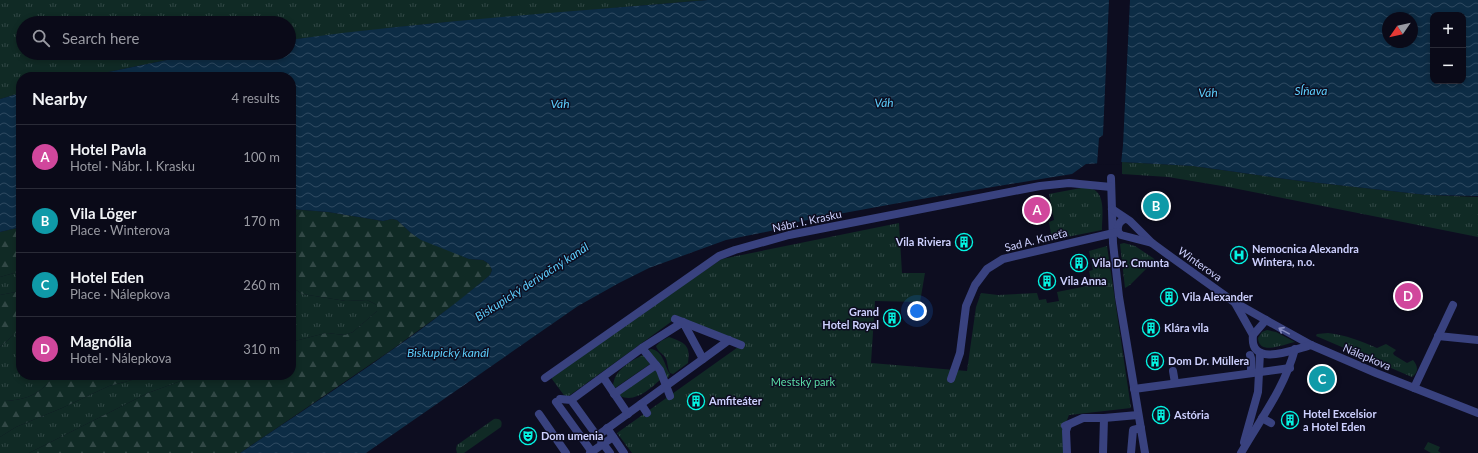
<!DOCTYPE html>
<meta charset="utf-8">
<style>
body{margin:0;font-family:Lato,sans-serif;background:#181825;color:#f1f3f6}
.controls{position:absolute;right:12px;top:12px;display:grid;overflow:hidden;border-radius:8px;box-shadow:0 2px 6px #0003}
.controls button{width:36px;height:36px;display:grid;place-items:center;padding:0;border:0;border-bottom:1px solid #2a2b37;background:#0a0a18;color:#f1f3f6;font:20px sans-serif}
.compass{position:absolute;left:1382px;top:12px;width:36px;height:36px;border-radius:50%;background:#0a0a18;box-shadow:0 2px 6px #0003;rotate:236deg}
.you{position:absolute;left:917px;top:311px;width:14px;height:14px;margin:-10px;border:3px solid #fff;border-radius:50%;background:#1a73e8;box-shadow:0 0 0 6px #1a73e833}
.badge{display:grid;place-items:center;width:26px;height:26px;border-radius:50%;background:#04f4e2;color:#fff;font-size:13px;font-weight:700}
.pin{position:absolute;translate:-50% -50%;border:2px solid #fff;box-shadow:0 1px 4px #0006}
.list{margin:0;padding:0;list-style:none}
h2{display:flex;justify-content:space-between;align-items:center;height:52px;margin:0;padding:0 16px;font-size:17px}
h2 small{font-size:13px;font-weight:400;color:#999aa2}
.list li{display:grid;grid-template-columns:26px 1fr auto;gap:12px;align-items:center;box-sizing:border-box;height:64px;padding:0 16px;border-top:1px solid #2a2b37}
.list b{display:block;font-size:15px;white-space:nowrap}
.list p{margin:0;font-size:13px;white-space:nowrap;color:#999aa2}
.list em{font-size:13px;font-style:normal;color:#999aa2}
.icon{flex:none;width:22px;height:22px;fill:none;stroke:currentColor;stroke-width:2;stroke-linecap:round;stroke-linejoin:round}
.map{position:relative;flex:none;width:1478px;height:453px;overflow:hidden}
.search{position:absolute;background:#0a0a18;box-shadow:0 2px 6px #0003;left:16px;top:16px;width:280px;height:44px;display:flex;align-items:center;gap:10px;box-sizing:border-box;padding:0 14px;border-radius:22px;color:#999aa2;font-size:15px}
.panel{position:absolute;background:#0a0a18;box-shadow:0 2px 6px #0003;left:16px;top:72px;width:280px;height:308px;border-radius:16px}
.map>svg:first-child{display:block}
.grass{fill:url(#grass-tufts)}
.forest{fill:url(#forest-firs)}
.water{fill:url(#water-waves);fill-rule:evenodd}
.pier{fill:#0d0d20}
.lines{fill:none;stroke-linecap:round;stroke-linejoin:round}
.street{stroke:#39427f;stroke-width:8}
.oneway{stroke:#8389be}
.labels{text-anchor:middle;stroke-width:3;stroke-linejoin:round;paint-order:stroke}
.street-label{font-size:11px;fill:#cdd0fe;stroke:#0d0d20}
.poi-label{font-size:11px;font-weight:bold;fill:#cdd0fe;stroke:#0d0d20;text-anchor:start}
.park-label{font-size:11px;fill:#5bdda6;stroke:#0d0d20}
.water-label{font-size:12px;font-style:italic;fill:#5dcefc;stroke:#0d0d20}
</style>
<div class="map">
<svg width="1478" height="453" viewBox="0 0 1478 453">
<defs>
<pattern id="grass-tufts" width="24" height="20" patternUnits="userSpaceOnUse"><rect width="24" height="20" fill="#102a25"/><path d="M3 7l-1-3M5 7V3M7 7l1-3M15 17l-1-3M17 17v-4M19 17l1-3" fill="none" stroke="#324846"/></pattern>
<pattern id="forest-firs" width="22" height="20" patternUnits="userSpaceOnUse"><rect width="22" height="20" fill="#102a25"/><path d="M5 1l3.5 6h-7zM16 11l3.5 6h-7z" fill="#324846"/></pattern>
<pattern id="water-waves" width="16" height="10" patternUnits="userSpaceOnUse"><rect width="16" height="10" fill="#0d2c45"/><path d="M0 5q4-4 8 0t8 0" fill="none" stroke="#2f4a61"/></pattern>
</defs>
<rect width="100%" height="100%" fill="#0d0d20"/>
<!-- grass -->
<g class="grass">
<polygon points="0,0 708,0 427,24 289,40 289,23 23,23 23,53 201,53 84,77 21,77 21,93 0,99"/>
<polygon points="1122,162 1193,166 1293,180 1427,195 1478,197 1478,237 1228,187 1168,177 1122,174"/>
<path d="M1086,187C1090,188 1094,189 1097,192C1105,200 1102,219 1102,230L1052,240L1049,222L1054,220L1049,194Z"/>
<path d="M291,209L303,210C290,218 298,225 291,233Z"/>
<polygon points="899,223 902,273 925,273 920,302 875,301 871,363 967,371 976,307 981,293 998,295 1037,293 1039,300 1046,299 1047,303 1059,301 1057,292 1092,285 1089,271 1093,270 1089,251 1107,246 1131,408 1069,415 1063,430 1065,453 632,453 617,433 741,345 675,319 566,398 549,375 722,259"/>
<polygon points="1124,243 1135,246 1153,258 1155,260 1130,285 1125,288 1120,244"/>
<polygon points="21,271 21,291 0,295 0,277"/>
<polygon points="291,281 295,289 302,294 346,301 367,300 377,305 377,311 353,332 345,335 326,333 291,342"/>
<path d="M21,330V375H54C41,395 24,401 0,401V347L18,331Z"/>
<path d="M1267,330L1276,332L1295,342C1284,344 1259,356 1258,338L1262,332Z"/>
<path d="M1328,333C1346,335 1361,341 1377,348L1386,344L1396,350L1393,353L1394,355L1407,363L1413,360C1418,366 1419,372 1412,377L1316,336L1317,334Z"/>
<path d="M669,337C685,343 691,345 688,363L673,374L670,373C667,368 668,361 665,357C661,352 658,352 656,346L661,341Z"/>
<path d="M650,349C664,350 664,366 670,374L668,378L665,377L648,351Z"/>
<path d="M643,355L650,364L615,388L613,387C613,371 630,361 643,355Z"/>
<path d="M652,370L657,371L660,380C650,389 635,403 620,396V392Z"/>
<polygon points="151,375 197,375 148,393 29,453 0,453 0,437 16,427 62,408 109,386"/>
<path d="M494,419C500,418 503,421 501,427L464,453H457L456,449L457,445Z"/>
<polygon points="1428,442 1440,447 1438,451 1441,453 1431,453 1424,449"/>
</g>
<!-- forest -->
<g class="forest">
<path d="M303,210L328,212L383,221L392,219L397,220L411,233L469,259L483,260L489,264L492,270L490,275L459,301L390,351L240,453H29L148,393L197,375H291V342L326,333L345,335L353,332L377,311V305L367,300L346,301L302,294L295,289L291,281V233C298,225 290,218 303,210Z"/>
<polygon points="21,227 21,271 0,277 0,232"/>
<polygon points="21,291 21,330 18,331 0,347 0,295"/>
<path d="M54,375H151L109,386L62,408L16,427L0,437V401C24,401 41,395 54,375Z"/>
</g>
<!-- water -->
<g class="water">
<path d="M708,0H1478V196L1427,195L1293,180L1193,166L1122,162L1086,164L1072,174C974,190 875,206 777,226L775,230L726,240L649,268L619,283L578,306L366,453H240C324,396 412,341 490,275L492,270L489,264L483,260L469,259L459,255L421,240L411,233L397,220L392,219L383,221L328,212L291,209V77H84L201,53H289V40C428,21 568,12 708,0ZM1433,15H1463V81H1433ZM1388,18H1412V42H1388Z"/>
<polygon points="21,93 21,227 0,232 0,99"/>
</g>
<!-- pier -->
<polygon class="pier" points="1109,0 1130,0 1123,145 1121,164 1097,165 1099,138 1103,135"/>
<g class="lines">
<!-- street -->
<g class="street">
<polyline points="1111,178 1113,243 1119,297 1145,453"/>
<polyline points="1112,209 1130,221 1152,243 1167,254 1234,302 1266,320 1311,345 1376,373 1478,413"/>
<path d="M1125,219C1119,221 1117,226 1118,232L1121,235L1152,243"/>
<polyline points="1235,303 1253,335"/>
<polyline points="675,319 741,345"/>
<path d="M1266,320L1253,335C1249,369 1295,349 1311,345"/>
<polyline points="1438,336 1478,340"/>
<polyline points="642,348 660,370 670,396"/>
<polyline points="1250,355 1251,358 1251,373"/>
<polyline points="703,359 729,340"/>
<polyline points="1173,371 1175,383"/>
<polyline points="603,377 628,414"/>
<polyline points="545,378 719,256 735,250 789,235 1040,186 1069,183 1111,187"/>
<polyline points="951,379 960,353 966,306 975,285 987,269 1003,259 1118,232"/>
<polyline points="1414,388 1453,305"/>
<polyline points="1134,389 1290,368"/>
<polyline points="614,394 656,365"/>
<polyline points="560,399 571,400 642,348 683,322 703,359 597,436 571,400"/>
<polyline points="556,402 592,452"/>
<polyline points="641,404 647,413"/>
<polyline points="539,414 566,453"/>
<polyline points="1262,418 1271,423"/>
<polyline points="1065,426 1083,418 1104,418 1138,415"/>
<polyline points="607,428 624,453"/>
<polyline points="601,441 610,453"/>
<polyline points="1244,442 1258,392 1260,353"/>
<polyline points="590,453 613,437"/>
<polyline points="1067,453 1066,431 1068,425"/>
<polyline points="1103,453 1104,418"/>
<polyline points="1131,453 1133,430 1141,428"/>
<path d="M1241,453C1261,418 1284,389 1295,349"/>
</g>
</g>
<!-- one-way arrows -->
<defs><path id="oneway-shaft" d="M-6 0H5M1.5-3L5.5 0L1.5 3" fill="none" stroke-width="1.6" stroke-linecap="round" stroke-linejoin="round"/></defs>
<use class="oneway" href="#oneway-shaft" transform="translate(1284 331) rotate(-151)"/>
<!-- icons -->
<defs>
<g id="building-ring" transform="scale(0.9)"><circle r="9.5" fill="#0d0d20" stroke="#04f4e2" stroke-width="1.5"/><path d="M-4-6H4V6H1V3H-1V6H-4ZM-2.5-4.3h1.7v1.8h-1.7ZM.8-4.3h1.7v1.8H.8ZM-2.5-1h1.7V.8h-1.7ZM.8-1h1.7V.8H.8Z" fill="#04f4e2"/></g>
<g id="hospital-ring" transform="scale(0.9)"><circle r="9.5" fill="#0d0d20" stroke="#04f4e2" stroke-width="1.5"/><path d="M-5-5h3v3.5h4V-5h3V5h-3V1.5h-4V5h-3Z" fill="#04f4e2"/></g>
<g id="theatre-ring" transform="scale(0.9)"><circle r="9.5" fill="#0d0d20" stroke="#04f4e2" stroke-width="1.5"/><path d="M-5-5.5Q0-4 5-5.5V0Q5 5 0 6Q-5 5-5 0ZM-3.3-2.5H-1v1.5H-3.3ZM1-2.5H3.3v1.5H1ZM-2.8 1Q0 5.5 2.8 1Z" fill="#04f4e2"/></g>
</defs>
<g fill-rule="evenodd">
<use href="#building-ring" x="964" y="242"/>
<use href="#hospital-ring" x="1239" y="255"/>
<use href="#building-ring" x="1079" y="263"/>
<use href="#building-ring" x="1047" y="281"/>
<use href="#building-ring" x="1169" y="297"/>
<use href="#building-ring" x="892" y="318"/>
<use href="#building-ring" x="1151" y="328"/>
<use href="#building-ring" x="1155" y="361"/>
<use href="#building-ring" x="696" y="401"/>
<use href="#building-ring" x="1161" y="415"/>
<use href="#building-ring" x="1290" y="420"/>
<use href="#theatre-ring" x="528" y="436"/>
</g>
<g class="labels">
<!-- street labels -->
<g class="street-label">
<text transform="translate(807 221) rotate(-12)" y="4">Nábr. I. Krasku</text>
<text transform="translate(1036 240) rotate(-14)" y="4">Sad A. Kmeťa</text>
<text transform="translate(1200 264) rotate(35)" y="4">Winterova</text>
<text transform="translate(1367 357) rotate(23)" y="4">Nálepkova</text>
</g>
<!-- poi labels -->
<g class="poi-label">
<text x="951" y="246" text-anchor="end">Vila Riviera</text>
<text x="1252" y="253">Nemocnica Alexandra<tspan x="1252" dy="13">Wintera, n.o.</tspan></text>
<text x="1092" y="267">Vila Dr. Cmunta</text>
<text x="1060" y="285">Vila Anna</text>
<text x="1182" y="301">Vila Alexander</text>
<text x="879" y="316" text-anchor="end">Grand<tspan x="879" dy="13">Hotel Royal</tspan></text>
<text x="1164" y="332">Klára vila</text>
<text x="1168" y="365">Dom Dr. Müllera</text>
<text x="709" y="405">Amfiteáter</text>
<text x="1303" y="418">Hotel Excelsior<tspan x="1303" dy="13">a Hotel Eden</tspan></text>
<text x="1174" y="419">Astória</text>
<text x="541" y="440">Dom umenia</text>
</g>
<!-- park labels -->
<g class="park-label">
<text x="803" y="386">Mestský park</text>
</g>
<!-- water labels -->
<g class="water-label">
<text x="1311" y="95">Sĺňava</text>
<text transform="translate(1208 93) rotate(-2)" y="4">Váh</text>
<text transform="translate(884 103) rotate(-1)" y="4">Váh</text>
<text x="560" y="108">Váh</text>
<text transform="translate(532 282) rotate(-33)" y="4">Biskupický derivačný kanál</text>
<text x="448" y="357">Biskupický kanál</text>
</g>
</g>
</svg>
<div class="controls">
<button>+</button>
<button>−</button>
</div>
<svg class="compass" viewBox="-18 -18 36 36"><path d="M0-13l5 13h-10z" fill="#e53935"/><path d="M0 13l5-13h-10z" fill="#999aa2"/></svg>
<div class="you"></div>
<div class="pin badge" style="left:1037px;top:210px;background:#d1479c">A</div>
<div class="pin badge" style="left:1156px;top:206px;background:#0f9aa8">B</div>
<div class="pin badge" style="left:1322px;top:379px;background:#0f9aa8">C</div>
<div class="pin badge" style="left:1408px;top:296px;background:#d1479c">D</div>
<div class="search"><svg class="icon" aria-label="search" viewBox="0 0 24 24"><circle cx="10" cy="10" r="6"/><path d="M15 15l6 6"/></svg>Search here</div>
<section class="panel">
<h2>Nearby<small>4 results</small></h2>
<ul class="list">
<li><span class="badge" style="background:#d1479c">A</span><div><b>Hotel Pavla</b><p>Hotel · Nábr. I. Krasku</p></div><em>100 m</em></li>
<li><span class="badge" style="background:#0f9aa8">B</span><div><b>Vila Löger</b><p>Place · Winterova</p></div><em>170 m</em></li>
<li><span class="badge" style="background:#0f9aa8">C</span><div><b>Hotel Eden</b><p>Place · Nálepkova</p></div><em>260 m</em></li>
<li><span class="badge" style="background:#d1479c">D</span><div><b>Magnólia</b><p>Hotel · Nálepkova</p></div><em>310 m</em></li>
</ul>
</section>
</div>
